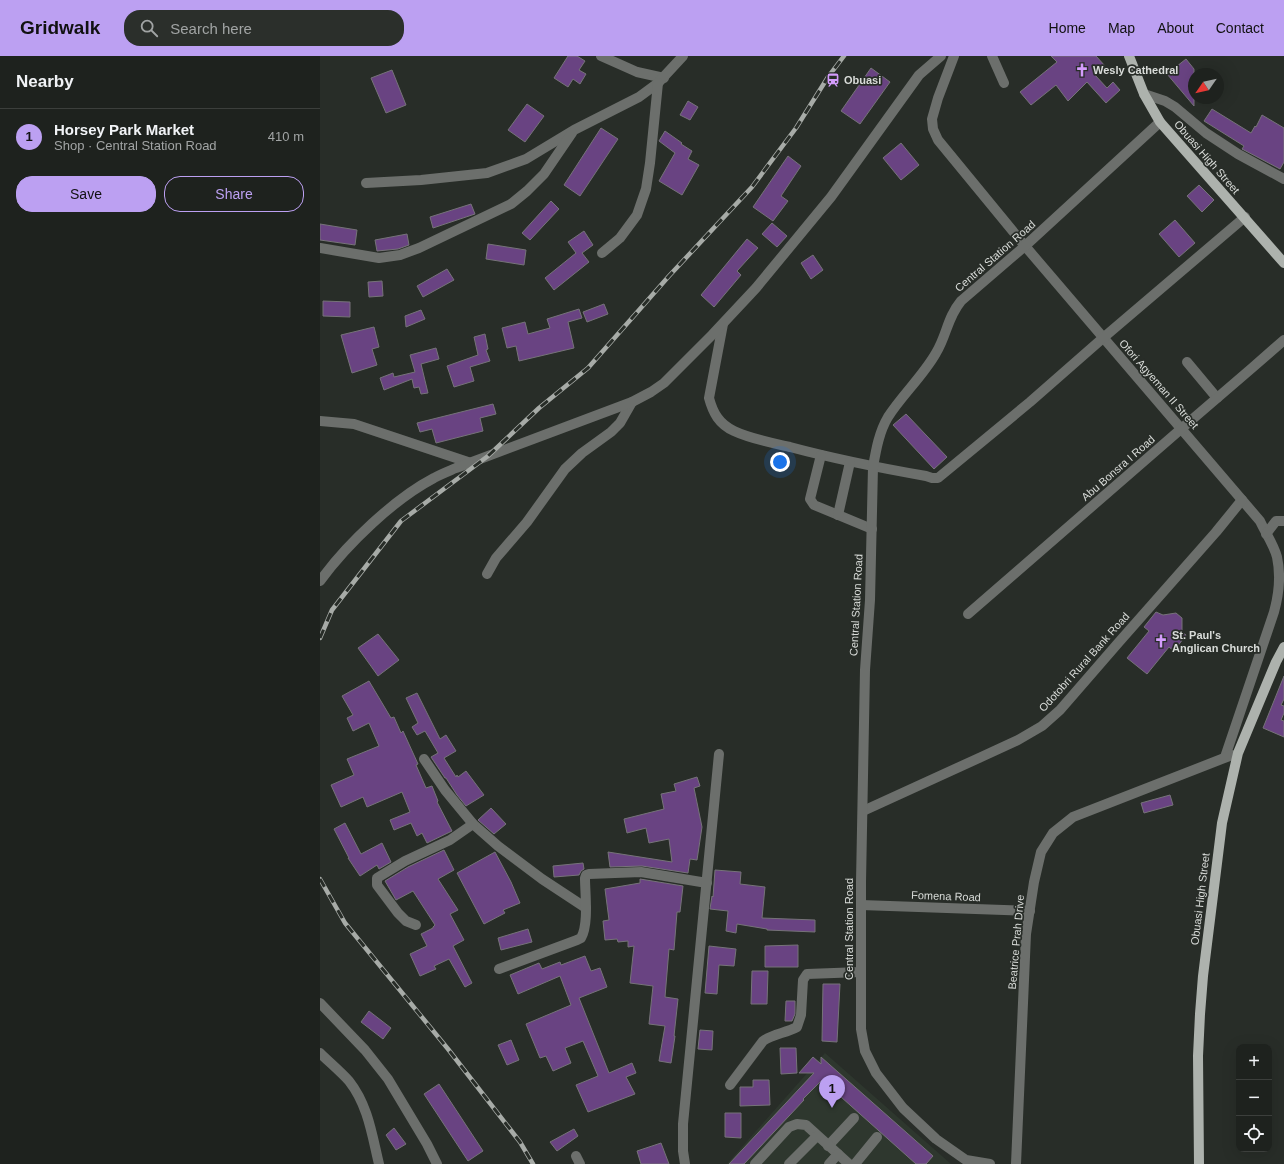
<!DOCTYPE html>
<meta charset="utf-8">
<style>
body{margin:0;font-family:Helvetica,sans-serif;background:#2b2f2b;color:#f1f3f6}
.controls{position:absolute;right:12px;bottom:12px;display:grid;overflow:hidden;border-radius:8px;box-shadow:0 4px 16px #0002}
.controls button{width:36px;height:36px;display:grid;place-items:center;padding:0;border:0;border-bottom:1px solid #3c3f3c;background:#1e221e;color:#f1f3f6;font:20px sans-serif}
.compass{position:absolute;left:868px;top:12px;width:36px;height:36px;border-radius:50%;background:#1e221e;box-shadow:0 4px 16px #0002;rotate:236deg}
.you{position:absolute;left:460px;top:406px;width:14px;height:14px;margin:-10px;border:3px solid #fff;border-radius:50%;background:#1a73e8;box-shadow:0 0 0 6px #1a73e833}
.badge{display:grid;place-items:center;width:26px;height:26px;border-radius:50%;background:#bca0f2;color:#111;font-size:13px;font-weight:700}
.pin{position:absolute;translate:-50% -33px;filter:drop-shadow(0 1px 2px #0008)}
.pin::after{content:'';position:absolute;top:21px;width:14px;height:12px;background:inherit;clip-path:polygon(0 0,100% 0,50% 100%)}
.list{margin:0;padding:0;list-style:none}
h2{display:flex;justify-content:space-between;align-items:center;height:52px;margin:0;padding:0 16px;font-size:17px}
h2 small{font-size:13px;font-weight:400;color:#a1a4a4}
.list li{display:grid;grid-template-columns:26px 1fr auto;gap:12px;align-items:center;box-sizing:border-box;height:56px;padding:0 16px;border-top:1px solid #3c3f3c}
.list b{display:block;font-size:15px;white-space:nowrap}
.list p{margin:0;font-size:13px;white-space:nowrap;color:#a1a4a4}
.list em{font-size:13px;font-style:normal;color:#a1a4a4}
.actions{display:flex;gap:8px;padding:12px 16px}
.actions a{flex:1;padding:9px 0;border:1px solid #bca0f2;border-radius:16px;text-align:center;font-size:14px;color:#bca0f2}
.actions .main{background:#bca0f2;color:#111}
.icon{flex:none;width:22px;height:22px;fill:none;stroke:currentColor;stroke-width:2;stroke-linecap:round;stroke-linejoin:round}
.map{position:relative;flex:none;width:964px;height:1108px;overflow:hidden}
header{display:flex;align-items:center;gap:24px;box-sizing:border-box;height:56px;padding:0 20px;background:#bca0f2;color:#111}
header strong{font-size:19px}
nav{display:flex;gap:22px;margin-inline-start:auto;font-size:14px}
.search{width:280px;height:36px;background:#2b2f2b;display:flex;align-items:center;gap:10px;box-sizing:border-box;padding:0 14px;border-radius:16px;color:#a1a4a4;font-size:15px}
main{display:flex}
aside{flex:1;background:#1e221e}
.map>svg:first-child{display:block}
.built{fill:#2e372e}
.building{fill:#694382;stroke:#767379}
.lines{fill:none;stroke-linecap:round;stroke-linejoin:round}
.minor{stroke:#6c6f6c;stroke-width:10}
.major{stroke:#adb2ad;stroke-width:10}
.rail-casing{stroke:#a7aba7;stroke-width:4.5}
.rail{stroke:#282d28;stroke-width:3;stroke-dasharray:9;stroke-linecap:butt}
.labels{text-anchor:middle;stroke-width:3.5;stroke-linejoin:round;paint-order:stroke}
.poi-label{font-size:11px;font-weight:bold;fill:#d9dcd9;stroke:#282d28;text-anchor:start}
.street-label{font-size:11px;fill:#d9dcd9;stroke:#282d28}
</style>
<header>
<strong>Gridwalk</strong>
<div class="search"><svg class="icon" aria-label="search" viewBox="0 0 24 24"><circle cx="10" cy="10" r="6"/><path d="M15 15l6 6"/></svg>Search here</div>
<nav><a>Home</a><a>Map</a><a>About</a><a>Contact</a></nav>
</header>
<main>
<aside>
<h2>Nearby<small></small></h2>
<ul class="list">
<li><span class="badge">1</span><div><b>Horsey Park Market</b><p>Shop · Central Station Road</p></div><em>410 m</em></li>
</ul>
<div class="actions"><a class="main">Save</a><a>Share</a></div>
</aside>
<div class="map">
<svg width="964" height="1108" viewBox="0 0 964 1108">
<rect width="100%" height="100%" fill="#282d28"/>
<!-- built -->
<polygon class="built" points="505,997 631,1108 407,1108"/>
<!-- building -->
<g class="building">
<polygon points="248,0 257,0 265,5 259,14 266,18 260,28 253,23 248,31 234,22"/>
<polygon points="731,0 776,0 785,10 775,19 787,32 793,26 800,34 786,47 767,26 748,45 736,29 711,49 700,36 737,6"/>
<polygon points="866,3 874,13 874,50 847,18"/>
<polygon points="551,12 570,26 540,68 521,55"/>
<polygon points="72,14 86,49 66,57 51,22"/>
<polygon points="368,45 378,51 370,64 360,59"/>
<polygon points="207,48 224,60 205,86 188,74"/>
<polygon points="892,53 931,77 935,70 936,71 942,59 964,72 964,106 960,113 922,93 924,90 884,65"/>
<polygon points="281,72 298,83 260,140 244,129"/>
<polygon points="345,75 362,87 361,88 372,95 368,103 379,109 362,139 339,125 355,97 339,85"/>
<polygon points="581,87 599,109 581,124 563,102"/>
<polygon points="468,100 481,110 461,140 468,145 453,165 433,151"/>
<polygon points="879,129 894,144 882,156 867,140"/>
<polygon points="231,145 239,153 210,184 202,177"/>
<polygon points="151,148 155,158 113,172 110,161"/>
<polygon points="855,164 875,187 859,201 839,178"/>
<polygon points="452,167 467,180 457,191 442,178"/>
<polygon points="0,168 37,174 35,189 0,184"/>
<polygon points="264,175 273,189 262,197 269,206 234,234 225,222 256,197 248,186"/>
<polygon points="87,178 89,189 78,193 57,195 55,184"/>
<polygon points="427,183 438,192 417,215 421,219 394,251 381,239"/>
<polygon points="168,188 206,194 204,209 166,203"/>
<polygon points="493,199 503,214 491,223 481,207"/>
<polygon points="127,213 134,224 103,241 97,230"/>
<polygon points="62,225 63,240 49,241 48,226"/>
<polygon points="3,245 30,246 30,261 3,260"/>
<polygon points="284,248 288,258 267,266 263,256"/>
<polygon points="259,253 262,262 248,266 254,292 199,305 196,290 187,292 182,272 205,266 208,278 230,272 227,263"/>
<polygon points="101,254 105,263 86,271 85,260"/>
<polygon points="54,271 59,291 52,293 57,309 32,317 21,279"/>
<polygon points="165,278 168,293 166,294 170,305 150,311 154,325 134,331 127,310 158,299 154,281"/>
<polygon points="116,292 119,303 101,308 108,337 101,338 99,331 94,332 92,323 64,334 60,322 73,317 74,321 95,316 90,299"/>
<polygon points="173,348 176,358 160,362 163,375 116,387 112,373 100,376 97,367"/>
<polygon points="586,358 627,401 614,413 573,369"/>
<polygon points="836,556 843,559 856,557 862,562 862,576 866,579 854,595 849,591 827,618 807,602 829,575 824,571"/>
<polygon points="58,578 79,604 58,620 38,592"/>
<polygon points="964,620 964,643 961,649 964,650 964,657 961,664 964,665 964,681 943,672"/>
<polygon points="49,625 71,662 74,661 81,677 83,675 98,708 96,709 106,732 112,730 118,745 117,746 132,775 107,787 102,777 97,780 91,767 74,774 70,764 90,756 82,736 47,751 43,741 21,751 11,729 34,719 27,703 59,690 49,667 33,675 27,662 33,659 22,640"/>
<polygon points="97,637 120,683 126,679 136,695 124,702 136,721 137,719 138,721 146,715 164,739 146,750 137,739 126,722 125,722 111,701 118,697 105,675 97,679 92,671 98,667 86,642"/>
<polygon points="377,721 380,730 374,732 382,771 377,804 370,803 368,817 322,810 290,811 288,796 352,806 349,783 329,787 326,772 307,777 304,763 344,753 341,738 356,735 354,728"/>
<polygon points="850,739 853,749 824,757 821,747"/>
<polygon points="171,752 186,768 174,778 158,764"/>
<polygon points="25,767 41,798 62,787 71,806 59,813 57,809 40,820 28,802 29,802 14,773"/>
<polygon points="124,794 134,814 118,823 138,854 130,858 144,884 133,890 152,927 145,931 129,903 114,910 116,913 100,920 90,898 107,890 101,878 113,872 113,871 115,869 93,835 76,844 65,825 88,811"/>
<polygon points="175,796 191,826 200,847 183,854 185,857 164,868 137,817"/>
<polygon points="263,807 264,813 261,815 259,819 234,821 233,810"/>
<polygon points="395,814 421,816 420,828 445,831 442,862 495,864 495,876 447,874 447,873 417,868 416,877 406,875 408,855 390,853 392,840 393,841"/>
<polygon points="320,823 363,830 360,856 357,856 354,894 349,893 345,941 358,943 354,980 355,980 351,1007 339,1005 345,970 329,968 333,930 310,927 314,890 308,891 308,885 298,886 297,883 285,884 283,865 289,864 285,833 320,827"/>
<polygon points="208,873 212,886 181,894 178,882"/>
<polygon points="478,889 478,911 445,911 445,890"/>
<polygon points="389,890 416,893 414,910 399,909 397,938 385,937"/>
<polygon points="265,900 271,915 280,912 287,931 259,942 289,1017 312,1007 316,1017 306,1021 315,1038 268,1056 256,1029 278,1020 263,985 245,992 251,1007 233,1015 226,1000 220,1002 206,968 251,949 240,920 198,938 190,919 219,907 222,913 240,906 241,909"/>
<polygon points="432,915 448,915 447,948 431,948"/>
<polygon points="503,928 520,928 517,986 502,985"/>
<polygon points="466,945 475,945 475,958 472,965 465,965"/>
<polygon points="49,955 71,972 63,983 41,966"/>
<polygon points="380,974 393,975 392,994 378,993"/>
<polygon points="191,984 199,1004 187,1009 178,989"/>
<polygon points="460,992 476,992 477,1017 461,1018"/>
<polygon points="493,1001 501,1008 501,1001 613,1100 606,1108 596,1108 502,1024 483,1043 484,1044 424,1108 409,1108 494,1017 479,1017"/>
<polygon points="433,1024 449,1024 450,1049 420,1050 420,1031 433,1031"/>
<polygon points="119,1028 163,1095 148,1105 104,1038"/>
<polygon points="405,1057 421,1057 421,1082 405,1081"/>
<polygon points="74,1072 86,1088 76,1094 66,1079"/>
<polygon points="254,1073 258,1080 237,1095 230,1086"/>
<polygon points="341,1087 349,1108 321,1108 317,1095"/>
</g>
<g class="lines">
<!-- minor -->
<g class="minor">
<polyline points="281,0 317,16 344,22"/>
<path d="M634,0L618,42L612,63L613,73L618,84L705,190L940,465C945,476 954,489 957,501C961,520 959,538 954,556L905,701"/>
<polyline points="672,0 684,27"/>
<polyline points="824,38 845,45 855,51 886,77 918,98 964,123"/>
<polyline points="46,127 101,124 167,117 206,103 254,74 319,41 338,27 363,0"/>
<polyline points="0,192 59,202 80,199 99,192 191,148 207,135 224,118 252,77"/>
<polyline points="282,197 300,182 317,159 326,133 330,107 338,27"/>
<path d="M403,268L389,342C393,357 399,368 414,375C431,383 452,387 470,391C515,403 560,412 606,420L612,422H618L710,346L783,282L925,161"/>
<polyline points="867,306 897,342"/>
<polyline points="0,365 34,368 151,407"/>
<polyline points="501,399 490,443 494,449 552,473"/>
<polyline points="518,459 530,406"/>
<polyline points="946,478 956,465 964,465"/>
<polyline points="167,518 176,502 207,466 245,413 262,397 291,376 300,367 312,346"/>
<path d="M0,525C27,488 74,443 114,422C121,418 129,415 136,412L312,346L331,336L344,327L392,279L436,232L511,141L599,19L621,0"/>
<polyline points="648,558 861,373 932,312 964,284"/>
<polyline points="104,703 125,734 153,768 178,790 222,823 266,852"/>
<polyline points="543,755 659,702 698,684 722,670 740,654 799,586 896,476 922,444"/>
<polyline points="541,849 710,855"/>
<polyline points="96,869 86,865 78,857 57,829 57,822 85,805 130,784 153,768"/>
<path d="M179,913L257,884L261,882C269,868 265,838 265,822L266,819L269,818L321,816L387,827"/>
<polyline points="0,947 45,994 68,1023 107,1088 117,1108"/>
<path d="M0,997C9,1006 20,1015 29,1025C48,1049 52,1079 59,1108"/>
<path d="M410,1029L443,985C453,978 466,977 477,971L481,959L483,924L487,918L541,916"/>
<polyline points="508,1090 534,1062"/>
<polyline points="256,1100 260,1108"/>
<polyline points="365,1108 363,1095 363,1068 399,698"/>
<polyline points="435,1108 469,1071 477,1068 486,1069 529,1108"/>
<polyline points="469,1108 497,1080"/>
<polyline points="509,1108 518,1098"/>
<polyline points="535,1108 557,1081"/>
<path d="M670,1108L646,1104L616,1083L583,1052L556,1017L545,995L541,973V826L545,614L550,544L553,411C556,394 559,376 568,361C582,339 603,320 616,297C627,279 627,262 641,245L705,190L840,66"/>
<polyline points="696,1108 706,878 714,826 721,796 733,777 753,761 912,699"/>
</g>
<!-- major -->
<g class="major">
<polyline points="809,0 824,38 840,66 964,207"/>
<polyline points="879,1108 878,1000 880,958 883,920 902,767 918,697 956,606 964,591"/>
</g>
<!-- rail casing -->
<g class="rail-casing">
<g id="rail">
<polyline points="0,582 12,554 81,465 168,400 219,352 268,312 349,220 432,131 476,72 508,21 524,0"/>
<polyline points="0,823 25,867 128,993 200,1086 213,1108"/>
</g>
</g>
<!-- rail -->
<use href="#rail" class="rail"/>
</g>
<!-- icons -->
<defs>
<g id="church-bare" transform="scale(1.08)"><path d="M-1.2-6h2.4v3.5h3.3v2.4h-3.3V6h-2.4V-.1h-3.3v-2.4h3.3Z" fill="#d49cfc" stroke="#282d28" stroke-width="2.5" paint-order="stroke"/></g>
<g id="station-bare" transform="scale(1.08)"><path d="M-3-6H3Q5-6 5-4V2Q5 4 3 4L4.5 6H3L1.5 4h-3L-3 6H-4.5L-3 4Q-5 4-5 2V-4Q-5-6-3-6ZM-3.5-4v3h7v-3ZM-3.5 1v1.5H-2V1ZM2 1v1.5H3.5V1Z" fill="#d49cfc" stroke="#282d28" stroke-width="2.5" paint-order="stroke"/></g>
</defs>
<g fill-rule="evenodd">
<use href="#church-bare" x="762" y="14"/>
<use href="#station-bare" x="513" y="24"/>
<use href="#church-bare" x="841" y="585"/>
</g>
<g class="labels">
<!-- poi labels -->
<g class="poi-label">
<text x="773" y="18">Wesly Cathedral</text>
<text x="524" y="28">Obuasi</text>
<text x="852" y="583">St. Paul's<tspan x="852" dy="13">Anglican Church</tspan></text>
</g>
<!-- street labels -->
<g class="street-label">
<text transform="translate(887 101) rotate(49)" y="4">Obuasi High Street</text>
<text transform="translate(675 200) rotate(-41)" y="4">Central Station Road</text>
<text transform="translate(839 328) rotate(49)" y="4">Ofori Agyeman II Street</text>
<text transform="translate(798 412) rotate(-41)" y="4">Abu Bonsra I Road</text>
<text transform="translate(536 549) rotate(-87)" y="4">Central Station Road</text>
<text transform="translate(764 606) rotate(-48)" y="4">Odotobri Rural Bank Road</text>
<text transform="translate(626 840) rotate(2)" y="4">Fomena Road</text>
<text transform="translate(880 843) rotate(-83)" y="4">Obuasi High Street</text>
<text transform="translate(529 873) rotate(-90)" y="4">Central Station Road</text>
<text transform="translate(696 886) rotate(-85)" y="4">Beatrice Prah Drive</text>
</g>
</g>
</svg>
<div class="controls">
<button>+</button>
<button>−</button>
<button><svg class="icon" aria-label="locate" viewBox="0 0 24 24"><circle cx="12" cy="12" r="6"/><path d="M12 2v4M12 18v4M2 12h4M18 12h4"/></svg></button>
</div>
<svg class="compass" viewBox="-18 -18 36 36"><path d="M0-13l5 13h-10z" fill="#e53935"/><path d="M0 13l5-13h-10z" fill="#a1a4a4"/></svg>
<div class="you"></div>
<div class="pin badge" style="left:512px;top:1052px">1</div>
</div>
</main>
